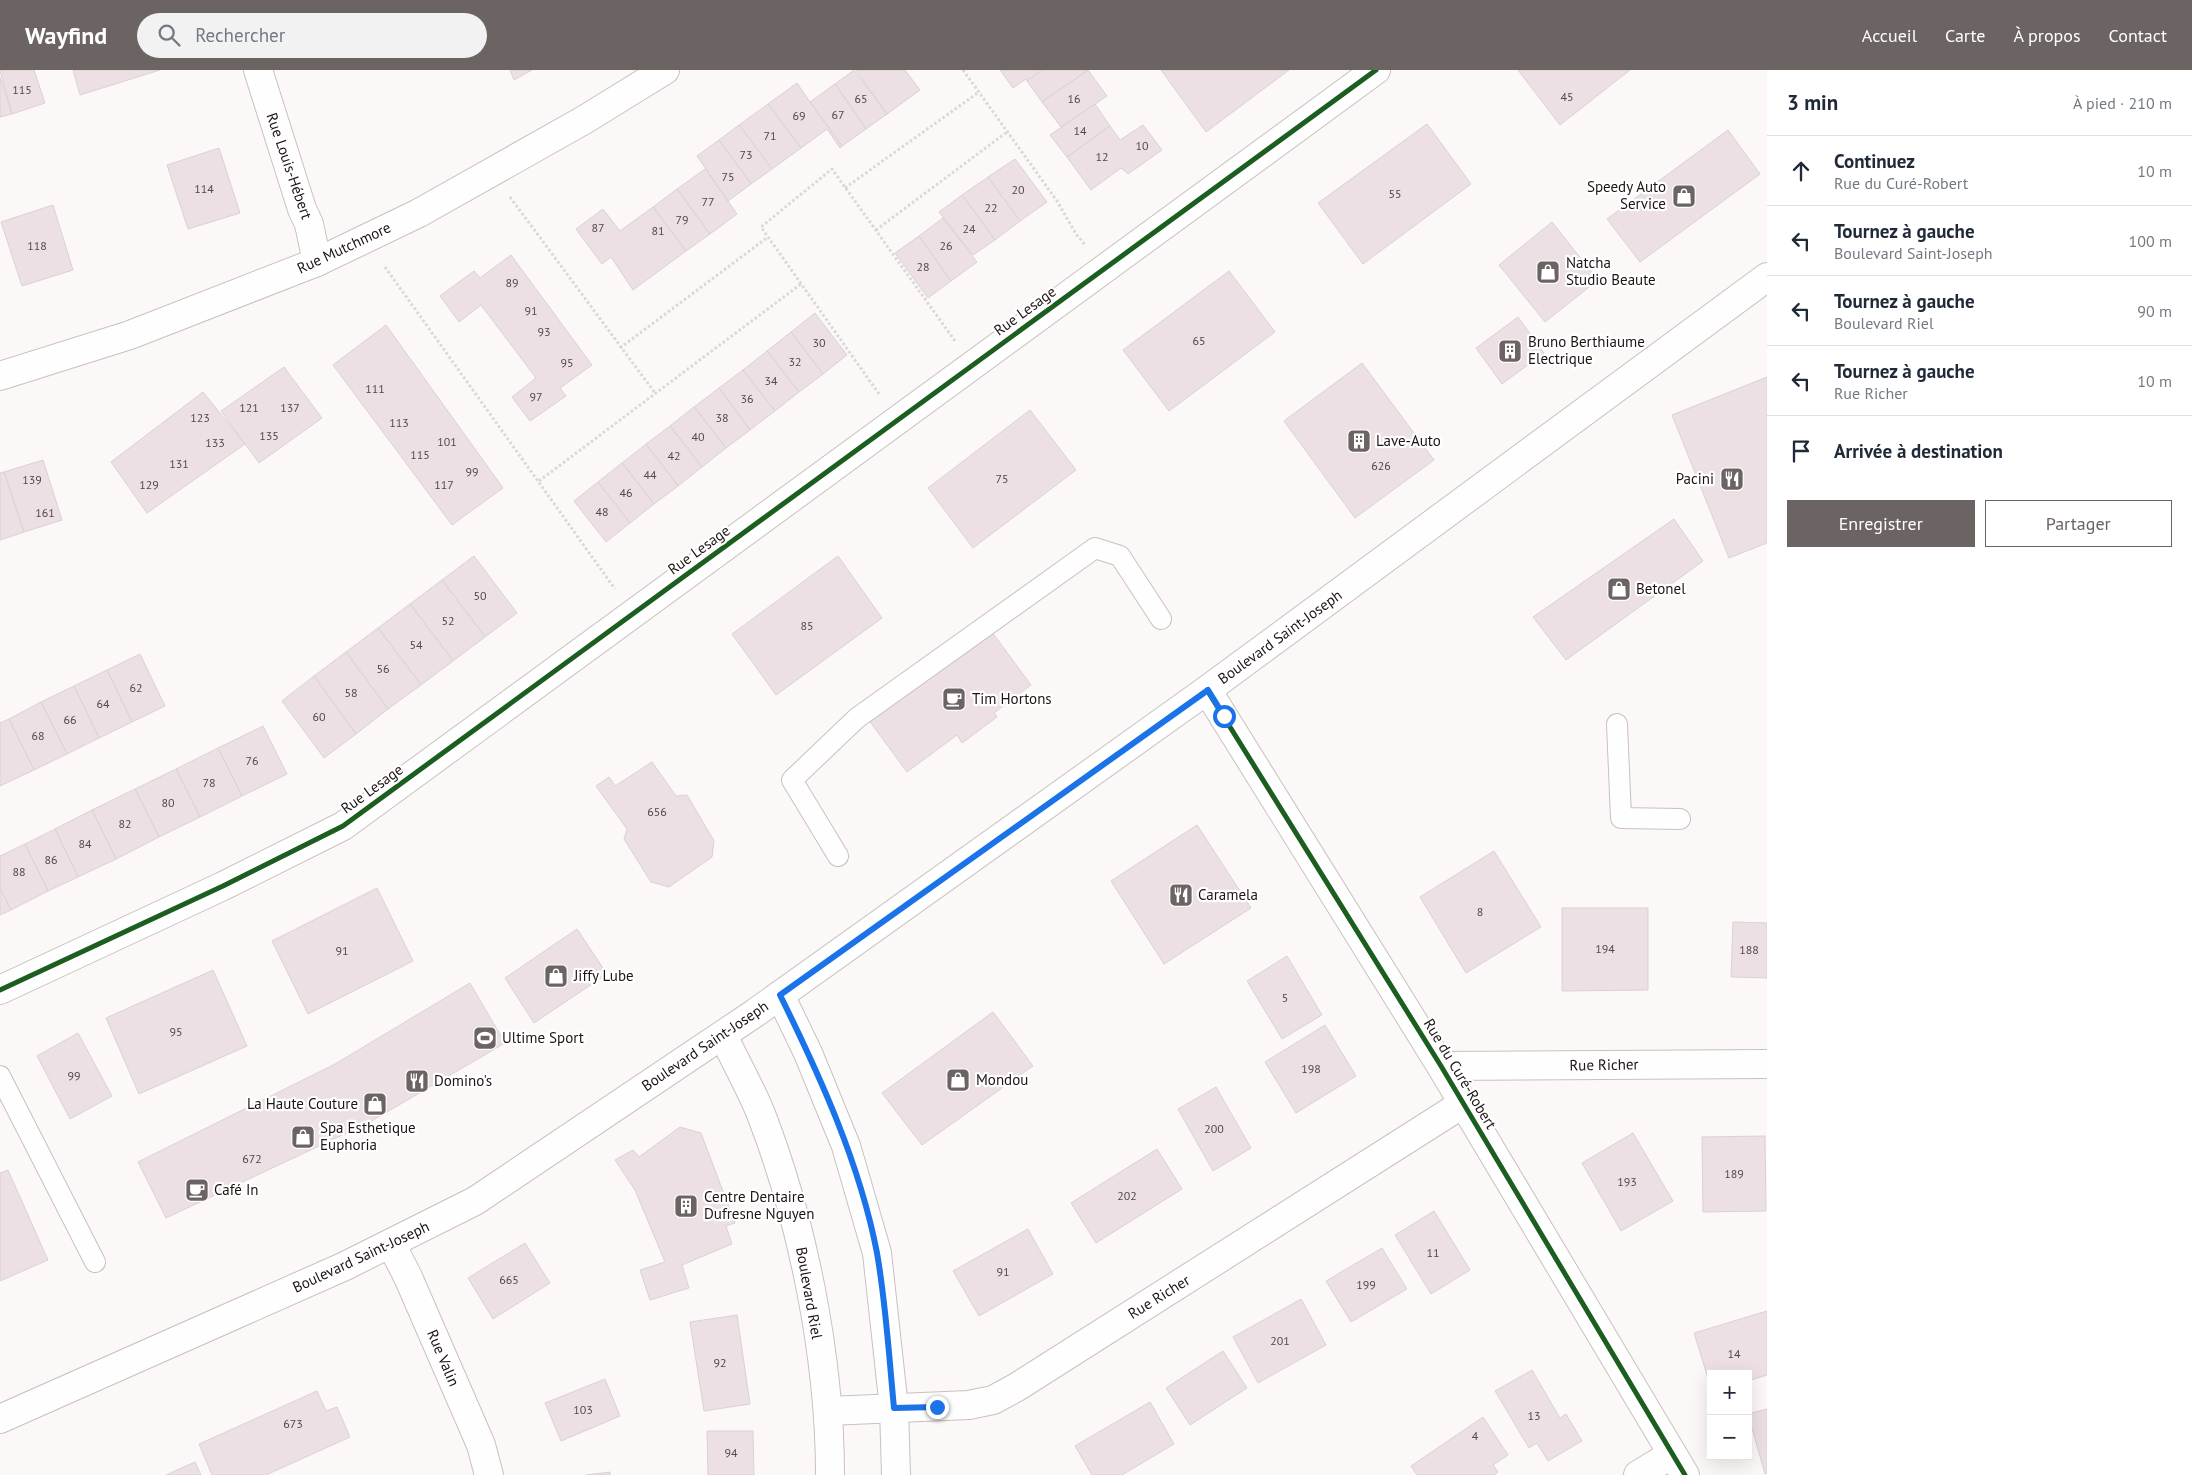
<!DOCTYPE html>
<html lang="fr">
<meta charset="utf-8">
<style>
body{margin:0;font-family:"PT Sans",sans-serif;background:#f2f2f3;color:#1f2937}
.controls{position:absolute;right:15px;bottom:15px;display:grid;overflow:hidden;border-radius:0px;box-shadow:0 5px 20px #0002}
.controls button{width:45px;height:45px;display:grid;place-items:center;padding:0;border:0;border-bottom:1px solid #e0e1e3;background:#fff;color:#1f2937;font:25px sans-serif}
.stop{position:absolute;width:15px;height:15px;margin:-11px;border:4px solid #1a73e8;border-radius:50%;background:#fff}
.stop.end{background:#1a73e8;border-color:#fff;box-shadow:0 1px 5px #0008}
.list{margin:0;padding:0;list-style:none}
h2{display:flex;justify-content:space-between;align-items:center;height:65px;margin:0;padding:0 20px;font-size:21px}
h2 small{font-size:16px;font-weight:400;color:#747a83}
.list li{display:grid;grid-template-columns:32px 1fr auto;gap:15px;align-items:center;box-sizing:border-box;height:70px;padding:0 20px;border-top:1px solid #e0e1e3}
.list b{display:block;font-size:19px;white-space:nowrap}
.list p{margin:0;font-size:16px;white-space:nowrap;color:#747a83}
.list em{font-size:16px;font-style:normal;color:#747a83}
.actions{display:flex;gap:10px;padding:15px 20px}
.actions a{flex:1;padding:11px 0;border:1px solid #6c6463;border-radius:0px;text-align:center;font-size:18px;color:#6c6463}
.actions .main{background:#6c6463;color:#fff}
.icon{flex:none;width:28px;height:28px;fill:none;stroke:currentColor;stroke-width:2;stroke-linecap:round;stroke-linejoin:round}
.map{position:relative;flex:none;width:1767px;height:1405px;overflow:hidden}
header{display:flex;align-items:center;gap:30px;box-sizing:border-box;height:70px;padding:0 25px;background:#6c6463;color:#fff}
header strong{font-size:24px}
nav{display:flex;gap:28px;margin-inline-start:auto;font-size:18px}
.search{width:350px;height:45px;background:#f2f2f3;display:flex;align-items:center;gap:12px;box-sizing:border-box;padding:0 18px;border-radius:28px;color:#747a83;font-size:19px}
main{display:flex}
aside{flex:1;background:#fff}
.map>svg:first-child{display:block}
.building{fill:#ece0e5;stroke:#d9d2d4}
.lines{fill:none;stroke-linecap:round;stroke-linejoin:round}
.lane-casing{stroke:#c8c1c0;stroke-width:22}
.street-casing{stroke:#c8c1c0;stroke-width:30}
.secondary-casing{stroke:#c8c1c0;stroke-width:30}
.path{stroke:#d9d8d8;stroke-width:3;stroke-dasharray:2.5 2.5;stroke-linecap:butt}
.lane{stroke:#fffefe;stroke-width:20}
.street{stroke:#fffefe;stroke-width:28}
.secondary{stroke:#fffefe;stroke-width:28}
.cycleway-casing{stroke:#fff;stroke-width:8}
.cycleway{stroke:#1b5e20;stroke-width:5}
.route{stroke:#1a73e8;stroke-width:6}
.labels{text-anchor:middle;stroke-width:4.5;stroke-linejoin:round;paint-order:stroke}
.number-label{font-size:12px;fill:#524848}
.street-label{font-size:15px;fill:#1e1413;stroke:#fff}
.poi-label{font-size:15px;fill:#1e1413;stroke:#fff;text-anchor:start}
</style>
<header>
<strong>Wayfind</strong>
<div class="search"><svg class="icon" aria-label="search" viewBox="0 0 24 24"><circle cx="10" cy="10" r="6"/><path d="M15 15l6 6"/></svg>Rechercher</div>
<nav><a>Accueil</a><a>Carte</a><a>À propos</a><a>Contact</a></nav>
</header>
<main>
<div class="map">
<svg width="1767" height="1405" viewBox="0 0 1767 1405">
<rect width="100%" height="100%" fill="#fcf8f8"/>
<!-- building -->
<g class="building">
<polygon points="0,0 34,0 45,33 12,44"/>
<polygon points="73,0 160,0 80,25"/>
<polygon points="510,0 532,0 514,10"/>
<polygon points="854,0 887,44 866,59 835,14"/>
<polygon points="856,0 905,0 920,20 887,44"/>
<polygon points="1000,0 1042,0 1027,11 1026,9 1013,18"/>
<polygon points="1042,0 1088,0 1042,32 1027,11"/>
<polygon points="1088,0 1107,26 1061,57 1042,32"/>
<polygon points="1161,0 1289,0 1206,62"/>
<polygon points="1518,0 1630,0 1560,55"/>
<polygon points="0,7 12,44 0,47"/>
<polygon points="797,13 810,32 842,76 840,78 827,59 801,78 768,34"/>
<polygon points="835,14 866,59 842,76 810,32"/>
<polygon points="768,34 801,78 772,99 739,55"/>
<polygon points="1095,34 1110,56 1067,87 1050,65"/>
<polygon points="1427,54 1471,114 1363,194 1318,133"/>
<polygon points="739,55 772,99 751,114 719,70"/>
<polygon points="1143,55 1162,80 1128,104 1121,98 1091,120 1067,87 1110,56 1120,70"/>
<polygon points="1728,60 1760,104 1640,192 1607,149"/>
<polygon points="719,70 751,114 728,131 697,86"/>
<polygon points="219,78 240,143 188,159 167,95"/>
<polygon points="1015,89 1047,132 1020,151 988,107"/>
<polygon points="705,99 737,144 710,164 677,119"/>
<polygon points="988,107 1020,151 995,170 962,125"/>
<polygon points="677,119 710,164 686,181 653,137"/>
<polygon points="962,125 995,170 973,185 939,142"/>
<polygon points="53,135 73,200 22,216 1,152"/>
<polygon points="653,137 686,181 633,220 611,187 602,194 576,159 603,139 620,161"/>
<polygon points="943,148 977,192 951,211 919,166"/>
<polygon points="1552,152 1598,210 1545,252 1499,195"/>
<polygon points="919,166 951,211 928,228 895,183"/>
<polygon points="511,185 592,295 560,318 566,326 530,351 512,327 536,308 481,235 459,252 440,226 474,201 480,208"/>
<polygon points="1229,201 1275,262 1169,341 1123,280"/>
<polygon points="815,243 847,285 823,304 791,262"/>
<polygon points="1518,247 1544,283 1502,314 1476,278"/>
<polygon points="386,255 503,418 452,455 333,295"/>
<polygon points="791,262 823,304 799,322 767,281"/>
<polygon points="767,281 799,322 775,341 743,300"/>
<polygon points="1362,293 1434,390 1355,448 1284,351"/>
<polygon points="284,297 322,348 259,393 221,341"/>
<polygon points="743,300 775,341 750,360 719,318"/>
<polygon points="1767,307 1767,473 1729,488 1672,345"/>
<polygon points="719,318 750,360 726,378 694,337"/>
<polygon points="203,322 245,374 147,443 111,392"/>
<polygon points="694,337 726,378 702,397 670,356"/>
<polygon points="1030,340 1076,400 973,478 928,418"/>
<polygon points="670,356 702,397 678,416 646,374"/>
<polygon points="646,374 678,416 654,434 622,393"/>
<polygon points="43,390 62,450 24,462 4,402"/>
<polygon points="622,393 654,434 630,453 598,412"/>
<polygon points="4,402 24,462 0,470 0,403"/>
<polygon points="598,412 630,453 606,472 574,431"/>
<polygon points="1674,449 1703,491 1566,590 1533,547"/>
<polygon points="474,486 517,543 485,567 442,510"/>
<polygon points="838,486 882,548 776,625 732,564"/>
<polygon points="442,510 485,567 453,591 410,534"/>
<polygon points="410,534 453,591 421,615 378,558"/>
<polygon points="378,558 421,615 388,639 346,582"/>
<polygon points="989,558 1031,615 994,643 997,647 962,673 957,665 907,702 868,649"/>
<polygon points="346,582 388,639 356,664 314,606"/>
<polygon points="140,584 165,636 132,652 107,600"/>
<polygon points="107,600 132,652 99,668 74,616"/>
<polygon points="314,606 356,664 324,688 282,631"/>
<polygon points="74,616 99,668 67,684 41,632"/>
<polygon points="41,632 67,684 34,700 9,649"/>
<polygon points="9,649 34,700 0,716 0,653"/>
<polygon points="263,656 287,704 242,726 218,678"/>
<polygon points="218,678 242,726 200,747 176,699"/>
<polygon points="652,692 676,726 687,725 714,771 712,787 669,817 651,812 624,769 627,759 596,716 609,707 615,716"/>
<polygon points="176,699 200,747 159,767 135,719"/>
<polygon points="135,719 159,767 116,789 92,740"/>
<polygon points="92,740 116,789 78,807 55,759"/>
<polygon points="1197,755 1251,838 1164,894 1111,811"/>
<polygon points="55,759 78,807 48,821 25,774"/>
<polygon points="25,774 48,821 11,840 0,818 0,786"/>
<polygon points="1494,781 1541,857 1466,903 1420,827"/>
<polygon points="0,818 11,840 0,845"/>
<polygon points="377,818 413,891 308,944 272,871"/>
<polygon points="1562,838 1648,838 1648,920 1562,921"/>
<polygon points="1733,852 1767,853 1767,908 1731,907"/>
<polygon points="577,859 607,904 534,953 505,908"/>
<polygon points="1287,886 1322,945 1282,969 1247,911"/>
<polygon points="213,900 247,976 139,1024 106,948"/>
<polygon points="470,913 505,973 368,1053 166,1148 138,1092 335,994"/>
<polygon points="993,942 1033,996 922,1075 882,1023"/>
<polygon points="1325,955 1356,1006 1296,1043 1265,992"/>
<polygon points="78,963 112,1026 70,1049 37,986"/>
<polygon points="1216,1017 1251,1078 1213,1101 1178,1039"/>
<polygon points="680,1057 701,1063 735,1153 726,1156 732,1174 682,1195 689,1218 650,1230 640,1200 665,1192 635,1120 615,1090 633,1080 639,1087"/>
<polygon points="1633,1063 1673,1131 1621,1161 1582,1093"/>
<polygon points="1765,1066 1766,1141 1703,1142 1702,1067"/>
<polygon points="1157,1079 1182,1119 1096,1173 1071,1133"/>
<polygon points="8,1100 48,1190 0,1211 0,1103"/>
<polygon points="1434,1141 1470,1200 1431,1224 1395,1165"/>
<polygon points="1028,1159 1053,1204 979,1246 953,1201"/>
<polygon points="525,1173 550,1213 493,1249 468,1208"/>
<polygon points="1382,1178 1407,1219 1351,1252 1326,1211"/>
<polygon points="1301,1229 1326,1275 1258,1313 1233,1267"/>
<polygon points="1767,1241 1767,1305 1748,1311 1748,1304 1711,1304 1711,1318 1694,1263"/>
<polygon points="737,1245 750,1334 704,1341 690,1252"/>
<polygon points="1223,1281 1247,1318 1190,1355 1166,1318"/>
<polygon points="1532,1300 1560,1348 1566,1344 1582,1371 1548,1391 1537,1373 1529,1378 1495,1321"/>
<polygon points="605,1309 620,1346 561,1371 545,1333"/>
<polygon points="317,1321 326,1341 337,1337 350,1367 266,1405 212,1405 199,1374"/>
<polygon points="1150,1332 1174,1374 1122,1405 1092,1405 1075,1376"/>
<polygon points="1767,1339 1767,1403 1765,1404 1748,1344"/>
<polygon points="1483,1347 1508,1385 1493,1395 1498,1402 1494,1405 1417,1405 1411,1396"/>
<polygon points="707,1361 753,1361 754,1405 708,1405"/>
<polygon points="195,1392 201,1405 166,1405"/>
<polygon points="610,1402 610,1405 586,1405"/>
</g>
<g class="lines">
<!-- lane casing -->
<g class="lane-casing">
<g id="lane">
<polyline points="1617,654 1621,748 1680,749"/>
<polyline points="838,786 792,710 857,648 1095,478 1120,486 1161,549"/>
<polyline points="0,1006 95,1192"/>
</g>
</g>
<!-- street casing -->
<g class="street-casing">
<g id="street">
<polyline points="258,0 302,139 309,154 317,192"/>
<polyline points="0,306 130,265 317,192 419,143 584,50 665,0"/>
<polyline points="1207,620 1441,996 1685,1405"/>
<polyline points="0,920 223,816 343,756 1376,0"/>
<polyline points="1441,996 1767,994"/>
<polyline points="391,1174 408,1207 481,1375 489,1405"/>
<polyline points="828,1341 969,1335 993,1330 1017,1317 1464,1033"/>
<polyline points="1638,1405 1672,1384"/>
</g>
</g>
<!-- secondary casing -->
<g class="secondary-casing">
<g id="secondary">
<polyline points="780,925 808,983 846,1076 877,1183 894,1338 896,1405"/>
<path d="M723,965C735,991 750,1017 761,1044C803,1153 830,1288 830,1405"/>
<polyline points="0,1349 345,1196 475,1131 755,943 1207,620 1767,207"/>
</g>
</g>
<!-- path -->
<g class="path">
<polyline points="963,0 1057,131 1076,164 1086,176"/>
<polyline points="845,118 979,22"/>
<polyline points="510,127 655,323"/>
<polyline points="876,160 1007,62"/>
<polyline points="385,197 615,519"/>
<polyline points="620,278 768,167"/>
<polyline points="879,324 761,157 832,99 955,271"/>
<polyline points="539,411 801,214"/>
</g>
<!-- lane -->
<use href="#lane" class="lane"/>
<!-- street -->
<use href="#street" class="street"/>
<!-- secondary -->
<use href="#secondary" class="secondary"/>
<!-- cycleway casing -->
<g class="cycleway-casing">
<g id="cycleway">
<polyline points="1207,620 1441,996 1685,1405"/>
<polyline points="0,920 223,816 343,756 1376,0"/>
</g>
</g>
<!-- cycleway -->
<use href="#cycleway" class="cycleway"/>
</g>
<g class="lines">
<!-- route -->
<path class="route" d="M937,1337L894,1338C889,1287 886,1234 877,1183C860,1094 820,1006 780,925L1208,620L1224,646"/>
</g>
<!-- icons -->
<defs>
<g id="shop-square" transform="scale(1.25)"><rect x="-9" y="-9" width="18" height="18" rx="4" fill="#6c6463" stroke="#fff"/><path d="M-5-2.5h2.3a2.7 3.5 0 0 1 5.4 0H5L5.5 6h-11ZM-1.5-2.5h3a1.5 2.3 0 0 0-3 0Z" fill="#fff"/></g>
<g id="building-square" transform="scale(1.25)"><rect x="-9" y="-9" width="18" height="18" rx="4" fill="#6c6463" stroke="#fff"/><path d="M-4-6H4V6H1V3H-1V6H-4ZM-2.5-4.3h1.7v1.8h-1.7ZM.8-4.3h1.7v1.8H.8ZM-2.5-1h1.7V.8h-1.7ZM.8-1h1.7V.8H.8Z" fill="#fff"/></g>
<g id="restaurant-square" transform="scale(1.25)"><rect x="-9" y="-9" width="18" height="18" rx="4" fill="#6c6463" stroke="#fff"/><path d="M-5-6h1v4h1v-4h1v4h1v-4h1v5L-1.5 .5V6h-2V.5L-5-1ZM5-6V6H3V1.5H1.5Q1.5-4 5-6Z" fill="#fff"/></g>
<g id="cafe-square" transform="scale(1.25)"><rect x="-9" y="-9" width="18" height="18" rx="4" fill="#6c6463" stroke="#fff"/><path d="M-5.5-4.5H6V0H3Q3 3.5 0 3.5H-2.5Q-5.5 3.5-5.5 0ZM3-3.2v2h1.7v-2ZM-6 4.5H4V6H-6Z" fill="#fff"/></g>
<g id="stadium-square" transform="scale(1.25)"><rect x="-9" y="-9" width="18" height="18" rx="4" fill="#6c6463" stroke="#fff"/><path d="M0-5a6.5 5 0 1 0 0 10a6.5 5 0 1 0 0-10ZM-3.5-1.8h7v3.6h-7Z" fill="#fff"/></g>
</defs>
<g fill-rule="evenodd">
<use href="#shop-square" x="1684" y="126"/>
<use href="#shop-square" x="1548" y="202"/>
<use href="#building-square" x="1510" y="281"/>
<use href="#building-square" x="1359" y="371"/>
<use href="#restaurant-square" x="1732" y="409"/>
<use href="#shop-square" x="1619" y="519"/>
<use href="#cafe-square" x="954" y="629"/>
<use href="#restaurant-square" x="1181" y="825"/>
<use href="#shop-square" x="556" y="906"/>
<use href="#stadium-square" x="485" y="968"/>
<use href="#shop-square" x="958" y="1010"/>
<use href="#restaurant-square" x="417" y="1011"/>
<use href="#shop-square" x="375" y="1034"/>
<use href="#shop-square" x="303" y="1067"/>
<use href="#cafe-square" x="197" y="1120"/>
<use href="#building-square" x="686" y="1136"/>
</g>
<g class="labels">
<!-- number labels -->
<g class="number-label">
<text x="22" y="24">115</text>
<text x="1567" y="31">45</text>
<text x="861" y="33">65</text>
<text x="1074" y="33">16</text>
<text x="838" y="49">67</text>
<text x="799" y="50">69</text>
<text x="1080" y="65">14</text>
<text x="770" y="70">71</text>
<text x="1142" y="80">10</text>
<text x="746" y="89">73</text>
<text x="1102" y="91">12</text>
<text x="728" y="111">75</text>
<text x="204" y="123">114</text>
<text x="1018" y="124">20</text>
<text x="1395" y="128">55</text>
<text x="708" y="136">77</text>
<text x="991" y="142">22</text>
<text x="682" y="154">79</text>
<text x="598" y="162">87</text>
<text x="969" y="163">24</text>
<text x="658" y="165">81</text>
<text x="37" y="180">118</text>
<text x="946" y="180">26</text>
<text x="923" y="201">28</text>
<text x="512" y="217">89</text>
<text x="531" y="245">91</text>
<text x="544" y="266">93</text>
<text x="1199" y="275">65</text>
<text x="819" y="277">30</text>
<text x="795" y="296">32</text>
<text x="567" y="297">95</text>
<text x="771" y="315">34</text>
<text x="375" y="323">111</text>
<text x="536" y="331">97</text>
<text x="747" y="333">36</text>
<text x="249" y="342">121</text>
<text x="290" y="342">137</text>
<text x="200" y="352">123</text>
<text x="722" y="352">38</text>
<text x="399" y="357">113</text>
<text x="269" y="370">135</text>
<text x="698" y="371">40</text>
<text x="447" y="376">101</text>
<text x="215" y="377">133</text>
<text x="420" y="389">115</text>
<text x="674" y="390">42</text>
<text x="179" y="398">131</text>
<text x="1381" y="400">626</text>
<text x="472" y="406">99</text>
<text x="650" y="409">44</text>
<text x="1002" y="413">75</text>
<text x="32" y="414">139</text>
<text x="149" y="419">129</text>
<text x="444" y="419">117</text>
<text x="626" y="427">46</text>
<text x="602" y="446">48</text>
<text x="45" y="447">161</text>
<text x="480" y="530">50</text>
<text x="448" y="555">52</text>
<text x="807" y="560">85</text>
<text x="416" y="579">54</text>
<text x="383" y="603">56</text>
<text x="136" y="622">62</text>
<text x="351" y="627">58</text>
<text x="103" y="638">64</text>
<text x="319" y="651">60</text>
<text x="70" y="654">66</text>
<text x="38" y="670">68</text>
<text x="252" y="695">76</text>
<text x="209" y="717">78</text>
<text x="168" y="737">80</text>
<text x="657" y="746">656</text>
<text x="125" y="758">82</text>
<text x="85" y="778">84</text>
<text x="51" y="794">86</text>
<text x="19" y="806">88</text>
<text x="1480" y="846">8</text>
<text x="1605" y="883">194</text>
<text x="1749" y="884">188</text>
<text x="342" y="885">91</text>
<text x="1285" y="932">5</text>
<text x="176" y="966">95</text>
<text x="1311" y="1003">198</text>
<text x="74" y="1010">99</text>
<text x="1214" y="1063">200</text>
<text x="252" y="1093">672</text>
<text x="1734" y="1108">189</text>
<text x="1627" y="1116">193</text>
<text x="1127" y="1130">202</text>
<text x="1433" y="1187">11</text>
<text x="1003" y="1206">91</text>
<text x="509" y="1214">665</text>
<text x="1366" y="1219">199</text>
<text x="1280" y="1275">201</text>
<text x="1734" y="1288">14</text>
<text x="720" y="1297">92</text>
<text x="583" y="1344">103</text>
<text x="1534" y="1350">13</text>
<text x="293" y="1358">673</text>
<text x="1475" y="1370">4</text>
<text x="731" y="1387">94</text>
</g>
<!-- street labels -->
<g class="street-label">
<text transform="translate(289 96) rotate(71)" y="5">Rue Louis-Hébert</text>
<text transform="translate(344 178) rotate(-25)" y="5">Rue Mutchmore</text>
<text transform="translate(1025 241) rotate(-36)" y="5">Rue Lesage</text>
<text transform="translate(699 480) rotate(-36)" y="5">Rue Lesage</text>
<text transform="translate(1280 567) rotate(-36)" y="5">Boulevard Saint-Joseph</text>
<text transform="translate(372 719) rotate(-36)" y="5">Rue Lesage</text>
<text transform="translate(705 976) rotate(-34)" y="5">Boulevard Saint-Joseph</text>
<text transform="translate(1604 995) rotate(-1)" y="5">Rue Richer</text>
<text transform="translate(1460 1004) rotate(59)" y="5">Rue du Curé-Robert</text>
<text transform="translate(361 1187) rotate(-25)" y="5">Boulevard Saint-Joseph</text>
<text transform="translate(809 1223) rotate(80)" y="5">Boulevard Riel</text>
<text transform="translate(1159 1227) rotate(-32)" y="5">Rue Richer</text>
<text transform="translate(443 1288) rotate(67)" y="5">Rue Valin</text>
</g>
<!-- poi labels -->
<g class="poi-label">
<text x="1666" y="122" text-anchor="end">Speedy Auto<tspan x="1666" dy="17">Service</tspan></text>
<text x="1566" y="198">Natcha<tspan x="1566" dy="17">Studio Beaute</tspan></text>
<text x="1528" y="277">Bruno Berthiaume<tspan x="1528" dy="17">Electrique</tspan></text>
<text x="1376" y="376">Lave-Auto</text>
<text x="1714" y="414" text-anchor="end">Pacini</text>
<text x="1636" y="524">Betonel</text>
<text x="972" y="634">Tim Hortons</text>
<text x="1198" y="830">Caramela</text>
<text x="574" y="911">Jiffy Lube</text>
<text x="502" y="973">Ultime Sport</text>
<text x="976" y="1015">Mondou</text>
<text x="434" y="1016">Domino's</text>
<text x="358" y="1039" text-anchor="end">La Haute Couture</text>
<text x="320" y="1063">Spa Esthetique<tspan x="320" dy="17">Euphoria</tspan></text>
<text x="214" y="1125">Café In</text>
<text x="704" y="1132">Centre Dentaire<tspan x="704" dy="17">Dufresne Nguyen</tspan></text>
</g>
</g>
</svg>
<div class="controls">
<button>+</button>
<button>−</button>
</div>
<div class="stop" style="left:1224px;top:646px"></div>
<div class="stop end" style="left:937px;top:1337px"></div>
</div>
<aside>
<h2>3 min<small>À pied · 210 m</small></h2>
<ul class="list">
<li><svg class="icon" aria-label="ahead" viewBox="0 0 24 24"><path d="M12 20V5M6 11l6-6 6 6"/></svg><div><b>Continuez</b><p>Rue du Curé-Robert</p></div><em>10 m</em></li>
<li><svg class="icon" aria-label="left" viewBox="0 0 24 24"><path d="M17 20v-9H6M10 6l-5 5 5 5"/></svg><div><b>Tournez à gauche</b><p>Boulevard Saint-Joseph</p></div><em>100 m</em></li>
<li><svg class="icon" aria-label="left" viewBox="0 0 24 24"><path d="M17 20v-9H6M10 6l-5 5 5 5"/></svg><div><b>Tournez à gauche</b><p>Boulevard Riel</p></div><em>90 m</em></li>
<li><svg class="icon" aria-label="left" viewBox="0 0 24 24"><path d="M17 20v-9H6M10 6l-5 5 5 5"/></svg><div><b>Tournez à gauche</b><p>Rue Richer</p></div><em>10 m</em></li>
<li><svg class="icon" aria-label="arrive" viewBox="0 0 24 24"><path d="M6 21V4h12l-3 4 3 4H6"/></svg><div><b>Arrivée à destination</b></div></li>
</ul>
<div class="actions"><a class="main">Enregistrer</a><a>Partager</a></div>
</aside>
</main>
